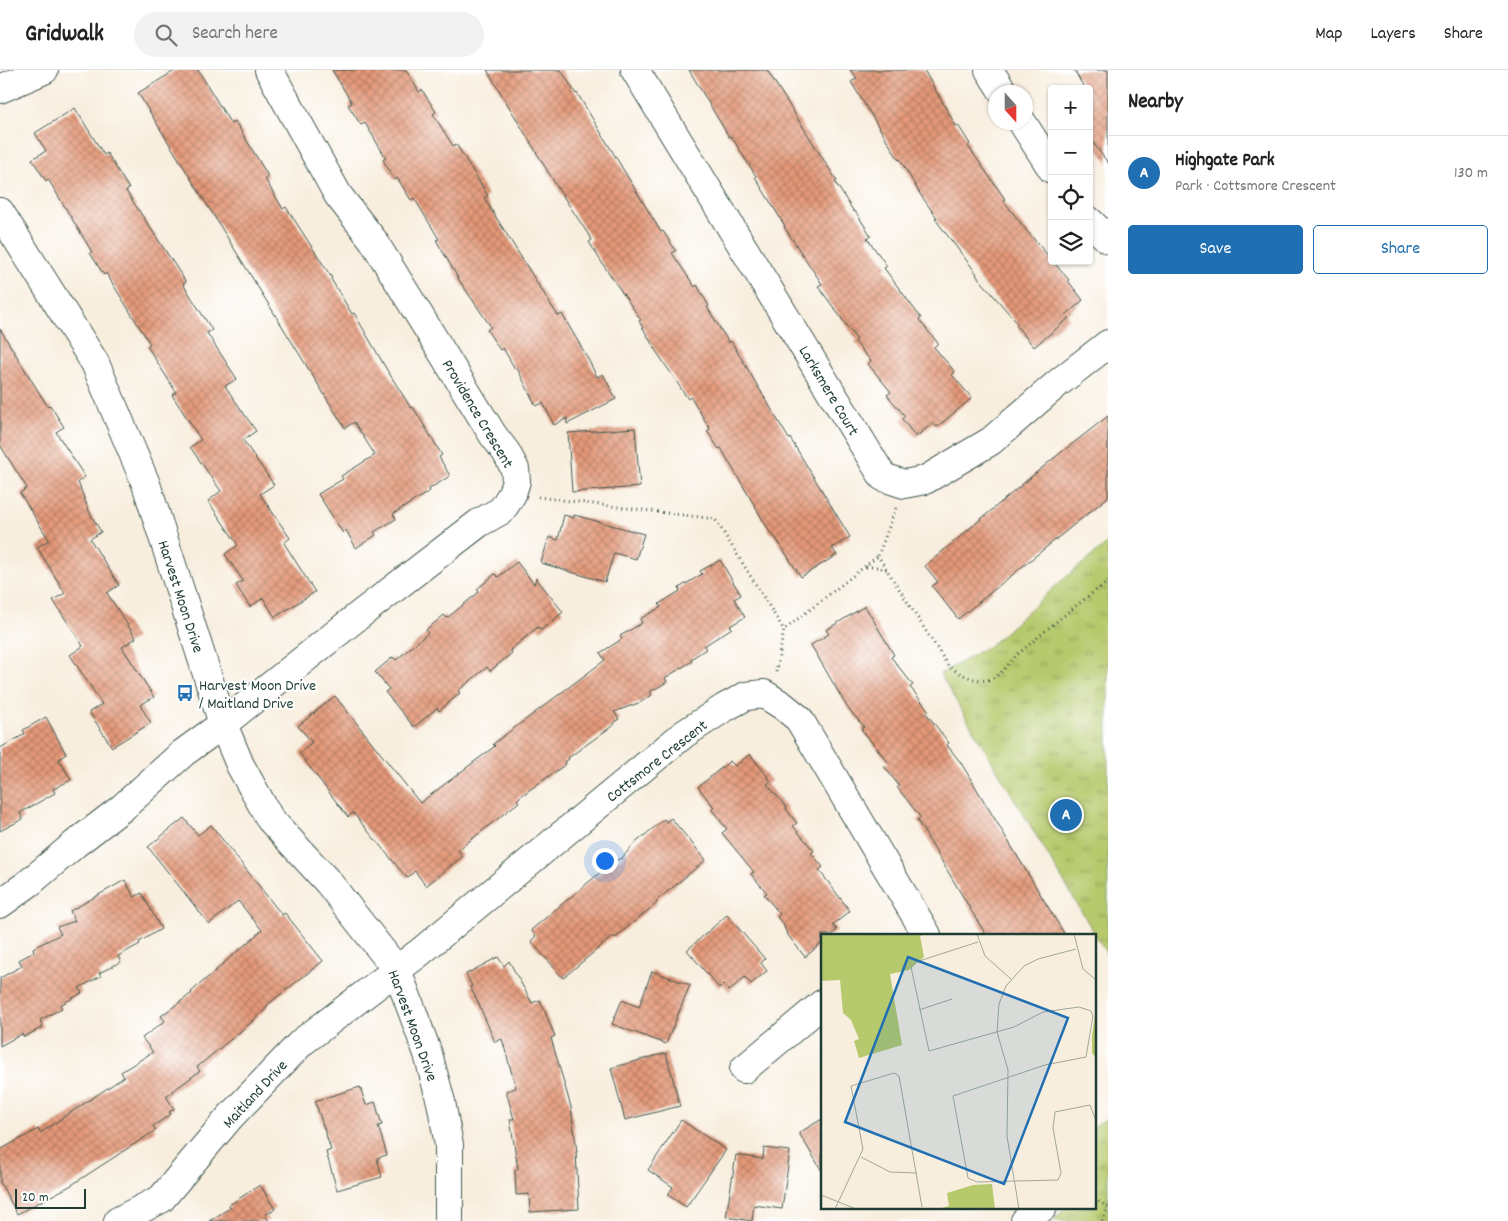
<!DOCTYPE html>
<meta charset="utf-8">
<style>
body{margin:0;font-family:Dekko,sans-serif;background:#f2f2f2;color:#222}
.controls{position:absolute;right:15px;top:15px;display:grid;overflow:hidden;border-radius:5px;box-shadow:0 1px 4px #0004}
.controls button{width:45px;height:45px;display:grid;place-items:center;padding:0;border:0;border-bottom:1px solid #e0e0e0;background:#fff;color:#222;font:25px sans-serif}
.compass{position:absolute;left:988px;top:15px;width:45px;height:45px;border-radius:50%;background:#fff;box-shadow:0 1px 4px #0004;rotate:159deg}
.scale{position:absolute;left:15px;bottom:12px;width:71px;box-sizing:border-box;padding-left:5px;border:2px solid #1f3d34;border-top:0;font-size:14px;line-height:18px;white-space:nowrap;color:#1f3d34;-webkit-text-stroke:4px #fff;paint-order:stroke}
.you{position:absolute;left:604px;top:790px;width:18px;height:18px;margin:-12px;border:4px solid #fff;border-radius:50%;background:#1a73e8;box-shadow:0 0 0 8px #1a73e833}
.badge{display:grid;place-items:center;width:32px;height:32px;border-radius:50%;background:#1f6fb2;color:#fff;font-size:16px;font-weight:700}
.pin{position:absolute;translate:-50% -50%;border:2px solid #fff;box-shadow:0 1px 5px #0006}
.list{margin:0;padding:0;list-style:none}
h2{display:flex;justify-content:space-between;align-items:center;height:65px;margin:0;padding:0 20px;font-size:21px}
h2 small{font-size:16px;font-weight:400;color:#767676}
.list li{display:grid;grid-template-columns:32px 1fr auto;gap:15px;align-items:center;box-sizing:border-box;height:75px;padding:0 20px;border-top:1px solid #e0e0e0}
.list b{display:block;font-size:19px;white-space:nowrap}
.list p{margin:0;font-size:16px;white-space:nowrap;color:#767676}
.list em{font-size:16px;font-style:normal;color:#767676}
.actions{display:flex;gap:10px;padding:15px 20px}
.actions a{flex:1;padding:11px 0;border:1px solid #1f6fb2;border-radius:5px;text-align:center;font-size:18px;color:#1f6fb2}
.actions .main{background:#1f6fb2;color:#fff}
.icon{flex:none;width:28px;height:28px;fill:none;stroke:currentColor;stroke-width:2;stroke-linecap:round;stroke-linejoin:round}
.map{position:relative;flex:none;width:1108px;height:1151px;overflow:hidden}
header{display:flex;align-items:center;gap:30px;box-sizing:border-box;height:70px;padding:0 25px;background:#fff;border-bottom:1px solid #e0e0e0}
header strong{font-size:24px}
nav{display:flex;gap:28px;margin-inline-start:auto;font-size:18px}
.search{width:350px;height:45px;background:#f2f2f2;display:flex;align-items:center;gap:12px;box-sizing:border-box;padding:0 18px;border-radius:28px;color:#767676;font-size:19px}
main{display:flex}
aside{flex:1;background:#fff}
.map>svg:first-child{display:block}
.park{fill:url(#park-tufts);stroke:#6a8350}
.building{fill:url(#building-cross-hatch)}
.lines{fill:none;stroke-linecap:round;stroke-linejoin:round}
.minor-casing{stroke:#40584e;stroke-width:30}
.tertiary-casing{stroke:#40584e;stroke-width:30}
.path{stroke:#40584e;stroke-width:3;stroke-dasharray:1 4;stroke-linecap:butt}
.minor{stroke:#fff;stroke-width:28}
.tertiary{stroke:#fff;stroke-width:28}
.labels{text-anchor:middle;stroke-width:4;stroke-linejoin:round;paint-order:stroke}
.street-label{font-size:16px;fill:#1f3d34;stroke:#fff}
.poi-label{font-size:16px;fill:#1f3d34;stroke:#fff;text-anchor:start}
.inset-road{fill:none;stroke:#a1a79a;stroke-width:1}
.view{fill:#1f6fb2;fill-opacity:0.15;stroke:#1f6fb2;stroke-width:2.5}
.inset-edge{fill:none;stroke:#1f3d34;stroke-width:2.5}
</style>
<header>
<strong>Gridwalk</strong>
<div class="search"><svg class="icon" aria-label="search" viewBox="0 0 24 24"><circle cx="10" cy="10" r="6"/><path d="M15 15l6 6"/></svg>Search here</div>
<nav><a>Map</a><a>Layers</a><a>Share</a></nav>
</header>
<main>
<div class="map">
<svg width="1108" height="1151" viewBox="0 0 1108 1151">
<defs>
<pattern id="park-tufts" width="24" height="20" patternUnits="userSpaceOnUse" patternTransform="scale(1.25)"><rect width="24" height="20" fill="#b6c96c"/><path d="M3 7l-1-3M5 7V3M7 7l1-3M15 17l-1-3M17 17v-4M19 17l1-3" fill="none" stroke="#93a45a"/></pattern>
<pattern id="building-cross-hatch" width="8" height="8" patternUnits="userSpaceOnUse" patternTransform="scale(1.25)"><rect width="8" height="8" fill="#e49878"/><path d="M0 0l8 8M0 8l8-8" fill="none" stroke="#b87d63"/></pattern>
</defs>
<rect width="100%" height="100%" fill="#fff"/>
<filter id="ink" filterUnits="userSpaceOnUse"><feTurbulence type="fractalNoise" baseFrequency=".02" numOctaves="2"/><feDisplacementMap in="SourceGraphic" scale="10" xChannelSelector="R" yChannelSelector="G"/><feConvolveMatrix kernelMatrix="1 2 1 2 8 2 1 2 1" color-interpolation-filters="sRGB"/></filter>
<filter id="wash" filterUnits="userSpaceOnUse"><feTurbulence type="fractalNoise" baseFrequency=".0096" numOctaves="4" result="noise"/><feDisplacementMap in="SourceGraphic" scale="20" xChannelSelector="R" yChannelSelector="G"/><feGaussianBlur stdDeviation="1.12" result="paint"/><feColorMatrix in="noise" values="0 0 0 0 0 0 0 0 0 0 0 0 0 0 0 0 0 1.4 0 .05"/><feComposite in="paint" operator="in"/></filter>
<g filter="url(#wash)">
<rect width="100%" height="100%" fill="#f8eede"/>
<!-- park -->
<g class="park">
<polygon points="1108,473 1108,886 940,604 992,574 1059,513"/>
<polygon points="1108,1048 1108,1151 1053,1151 1066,1137 1094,1137 1094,1056"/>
</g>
<g id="blocks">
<!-- building -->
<g class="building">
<polygon points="176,0 198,0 231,54 235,51 268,106 265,109 283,139 286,137 332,208 331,209 352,244 354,243 387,300 411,338 413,337 442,385 439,387 450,406 429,419 430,421 393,444 396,449 374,462 376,465 356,478 346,460 343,463 318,424 343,409 341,406 375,385 354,352 345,358 138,23"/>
<polygon points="332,0 406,0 419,22 422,20 436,42 433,44 453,76 456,74 481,114 488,126 484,128 558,246 562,244 586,285 597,307 603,304 616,329 567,354 567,348 554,355 543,333 536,336 517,298 515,299 503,278 500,280 487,260 491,257 461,213 436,170 439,169 414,128 411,130 397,108 395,110 383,90 386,88 365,53 361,55 348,35 352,33"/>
<polygon points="487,0 561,0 576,24 577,23 661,162 663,161 676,181 672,183 695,217 697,215 709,236 707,237 729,273 731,271 789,369 790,368 850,467 832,478 837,485 801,507 773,464 771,464 721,378 719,379 707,361 710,359 691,327 688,329 656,281 639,251 641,250 604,196 589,172 592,170 559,120"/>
<polygon points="689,0 767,0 837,111 835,112 854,142 855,141 871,166 867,168 887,196 884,198 921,248 919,250 938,273 934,277 955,302 952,305 972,328 937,357 933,353 916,367 902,349 905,346 887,325 891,322 868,294 871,291 855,272 857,270 818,216 822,214 784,157 785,156 755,107 756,106 731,66 729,67"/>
<polygon points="850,0 924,0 956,56 958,55 970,74 968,76 1005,129 1003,130 1027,161 1069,210 1068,211 1083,230 1066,245 1069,248 1034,277 1016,255 1018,254 976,205 977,204 935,149 937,148 920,124 900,89 899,90 851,12 857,8"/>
<polygon points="1074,0 1108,0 1108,93 1089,67 1089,19 1085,19"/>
<polygon points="75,38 104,85 107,83 129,119 126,121 186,212 183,214 212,260 207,263 237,309 225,316 256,361 243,370 274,415 260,424 290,468 284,473 315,522 275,547 263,528 250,537 236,515 243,511 225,484 238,475 208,431 221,421 190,377 201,370 172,325 176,322 147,276 150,274 106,203 104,205 90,183 92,182 48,109 46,111 32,89 46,81 35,63"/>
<polygon points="0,259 48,337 50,335 64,357 56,362 85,407 78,412 89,441 101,462 90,469 119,515 107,523 136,568 122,577 154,627 140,635 151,653 112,677 89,642 102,634 70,585 83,576 53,530 65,523 37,477 49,470 20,423 27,418 0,375"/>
<polygon points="1108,346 1108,427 958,549 932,516 938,512 925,496 1049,392"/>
<polygon points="635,358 640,417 572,422 568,363"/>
<polygon points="564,445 574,448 574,445 644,464 636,489 614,483 605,512 541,493 549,467 558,470"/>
<polygon points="720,490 741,525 734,529 745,547 730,556 732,558 704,576 706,579 691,589 692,591 665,608 667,612 650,622 652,625 641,632 614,642 619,649 614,652 615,654 568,688 569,689 565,692 566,694 521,726 517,730 519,732 458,780 463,786 426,816 415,801 407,808 353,743 348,747 299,683 312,672 298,656 335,626 420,733 495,676 493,674 605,590 600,583 622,569 620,566 642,553 640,549 661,537 659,534 680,521 679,518 702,504 700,501"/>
<polygon points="517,492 534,514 536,508 563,542 541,560 538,557 510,580 512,583 490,601 487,597 458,621 460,623 439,641 437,638 414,657 385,622 389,619 375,602 393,587 396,590 428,563 426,560 444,545 447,548 479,522 477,519 495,504 498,507"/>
<polygon points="865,536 894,585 891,587 913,615 910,617 929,641 926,643 949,673 947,675 961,693 1065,865 986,865 917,750 921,748 897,717 899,716 884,696 888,692 861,659 864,657 847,637 811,575 829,564 826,560"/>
<polygon points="46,647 66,684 59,689 71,710 53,719 55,723 20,743 23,749 0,761 0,678 25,664 23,660"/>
<polygon points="750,684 771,711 767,714 787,738 786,739 797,753 793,756 814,781 811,783 823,797 819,800 850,841 833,855 837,860 832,865 822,865 822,873 805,887 787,864 783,854 777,847 780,844 764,825 767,823 751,804 754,802 722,763 727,759 712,740 714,737 698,717 730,691 735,696"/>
<polygon points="184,748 198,765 211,755 282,845 285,843 323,891 271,932 266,937 267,938 252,952 197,997 200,1001 166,1026 174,1039 169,1042 171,1044 153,1056 156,1060 70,1116 17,1144 0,1112 0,1080 38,1059 40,1063 124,1007 121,1002 153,982 142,968 165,951 161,946 192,923 191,922 262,860 238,831 209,854 148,777"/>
<polygon points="671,748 706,790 656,831 657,833 635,851 615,868 613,866 563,908 531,871 536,866 531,860 614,791 622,788 633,775 664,749 666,752"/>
<polygon points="125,810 134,827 142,823 161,859 139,872 140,874 118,886 121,892 99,903 101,906 79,918 82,923 60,935 62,938 40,950 43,957 24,967 22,964 0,976 0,908 22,896 19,890 34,882 33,878 61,864 57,857 75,851 70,841"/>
<polygon points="727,845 765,889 761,893 767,901 751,914 745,907 729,921 723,914 719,918 687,880"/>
<polygon points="498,887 504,896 509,891 532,933 540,930 555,966 551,968 571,1037 577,1082 576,1082 579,1139 530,1142 529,1124 516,1125 515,1100 518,1099 510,1049 514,1049 506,1021 516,1018 502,969 495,972 478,932 470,917 472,916 466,904"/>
<polygon points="652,901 690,915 666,974 612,954 622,930 639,937"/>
<polygon points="666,983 680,1036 625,1050 611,998"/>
<polygon points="360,1017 366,1035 375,1032 382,1055 378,1056 387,1085 377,1088 382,1107 337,1120 326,1082 331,1080 315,1031"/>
<polygon points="822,1049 822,1101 799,1063"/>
<polygon points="681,1050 726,1080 686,1137 668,1125 673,1117 648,1100"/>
<polygon points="764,1078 790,1081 782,1139 754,1135 752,1151 726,1147 736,1085 763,1089"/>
<polygon points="260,1115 275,1139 265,1145 269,1151 209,1151 230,1138 229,1135"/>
</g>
</g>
</g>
<g filter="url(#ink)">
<use href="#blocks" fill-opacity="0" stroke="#40584e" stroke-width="1"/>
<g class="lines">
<!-- minor casing -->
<g class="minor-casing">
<g id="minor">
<polyline points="635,0 883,407 904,414 925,410 991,371 1058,313 1108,274"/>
<polyline points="989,0 1003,22"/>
<polyline points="0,19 44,0"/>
<polyline points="1022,52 1052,99"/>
<polyline points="1089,151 1108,169"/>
<polyline points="0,834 29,813 75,774 122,738 183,683 223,654 362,543 479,453 502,440 512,424 516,411 515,399 506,382 493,365 373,170 338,125 269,0"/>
<polyline points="744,999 822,934"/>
<polyline points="118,1151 161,1129 230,1047 302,972 419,883 684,664 724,638 746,626 764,624 783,636 799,649 927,865"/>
<polyline points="1025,1151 1043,1137"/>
</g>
</g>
<!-- tertiary casing -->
<g class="tertiary-casing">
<polyline id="tertiary" points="0,142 95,293 146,414 223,654 240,695 270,749 328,812 397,900 428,984 441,1032 449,1075 449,1151"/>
</g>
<!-- path -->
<g class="path">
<polyline points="538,427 715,449 784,560"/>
<path d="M896,438L878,486L949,597C961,604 979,615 993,608C1003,603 1010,591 1018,584C1047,560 1076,534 1108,512"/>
<polyline points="866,497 877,497 887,500"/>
<polyline points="776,602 784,560 878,486"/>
<polyline points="1094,1129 1108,1137"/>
<polyline points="1102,1151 1108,1138"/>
</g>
<!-- minor -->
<use href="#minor" class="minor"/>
<!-- tertiary -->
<use href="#tertiary" class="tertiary"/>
</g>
</g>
<!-- icons -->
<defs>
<g id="bus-bare" transform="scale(1.35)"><path d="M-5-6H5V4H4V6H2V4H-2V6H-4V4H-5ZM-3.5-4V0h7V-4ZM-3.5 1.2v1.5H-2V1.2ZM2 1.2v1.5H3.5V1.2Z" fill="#1f6fb2" stroke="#fff" stroke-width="2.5" paint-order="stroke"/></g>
</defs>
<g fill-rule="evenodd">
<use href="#bus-bare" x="185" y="623"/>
</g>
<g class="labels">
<!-- street labels -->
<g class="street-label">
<text transform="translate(830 320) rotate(59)" y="6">Larksmere Court</text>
<text transform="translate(479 343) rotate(59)" y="6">Providence Crescent</text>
<text transform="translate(182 526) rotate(72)" y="6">Harvest Moon Drive</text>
<text transform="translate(656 690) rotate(-38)" y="6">Cottsmore Crescent</text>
<text transform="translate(414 955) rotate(70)" y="6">Harvest Moon Drive</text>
<text transform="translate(254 1023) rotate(-47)" y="6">Maitland Drive</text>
</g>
<!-- poi labels -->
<g class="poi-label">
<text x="199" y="620">Harvest Moon Drive<tspan x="199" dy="18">/ Maitland Drive</tspan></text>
</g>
</g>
<!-- overview -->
<g transform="translate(821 864)">
<rect width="275" height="275" fill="#f8eede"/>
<path d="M275,74V124L271,119V102Z" fill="#b6c96c"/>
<path d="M0,0H104L99,2L103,23L88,36L69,40L81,111L38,124L33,107L38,105L30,86L22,79L19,46L0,47ZM171,250L174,275H117L128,272L126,259L152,251Z" fill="#b6c96c"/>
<path class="inset-road" d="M156,0L164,22L190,45M253,0L262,35L275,46M157,8L95,28L90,33L108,117L193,93L222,78L258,73L270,77L272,82L265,123L224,131L132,162L147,244L156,248L237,246L240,239L232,194L234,178L269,171L275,187M98,76L131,65M40,223L69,238L96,239M0,261L35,275M14,275L42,215L30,152L73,139L78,142L101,273M198,275L186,202L187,136L176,98L178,70L185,52L203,32L217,25L255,15"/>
<path class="view" d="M87,23L247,84L183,250L24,188Z"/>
<rect width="275" height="275" class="inset-edge"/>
</g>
</svg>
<div class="controls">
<button>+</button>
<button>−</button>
<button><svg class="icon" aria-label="locate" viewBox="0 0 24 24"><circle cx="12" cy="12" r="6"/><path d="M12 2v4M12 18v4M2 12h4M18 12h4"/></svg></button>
<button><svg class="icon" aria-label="layers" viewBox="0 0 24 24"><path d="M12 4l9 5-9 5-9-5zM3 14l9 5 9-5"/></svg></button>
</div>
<svg class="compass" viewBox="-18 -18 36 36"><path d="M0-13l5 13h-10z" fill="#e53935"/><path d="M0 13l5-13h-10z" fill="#767676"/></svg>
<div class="scale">20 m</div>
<div class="you"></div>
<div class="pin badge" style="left:1066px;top:745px">A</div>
</div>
<aside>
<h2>Nearby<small></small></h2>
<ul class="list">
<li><span class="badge">A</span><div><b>Highgate Park</b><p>Park · Cottsmore Crescent</p></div><em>130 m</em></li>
</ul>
<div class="actions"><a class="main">Save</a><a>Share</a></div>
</aside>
</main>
